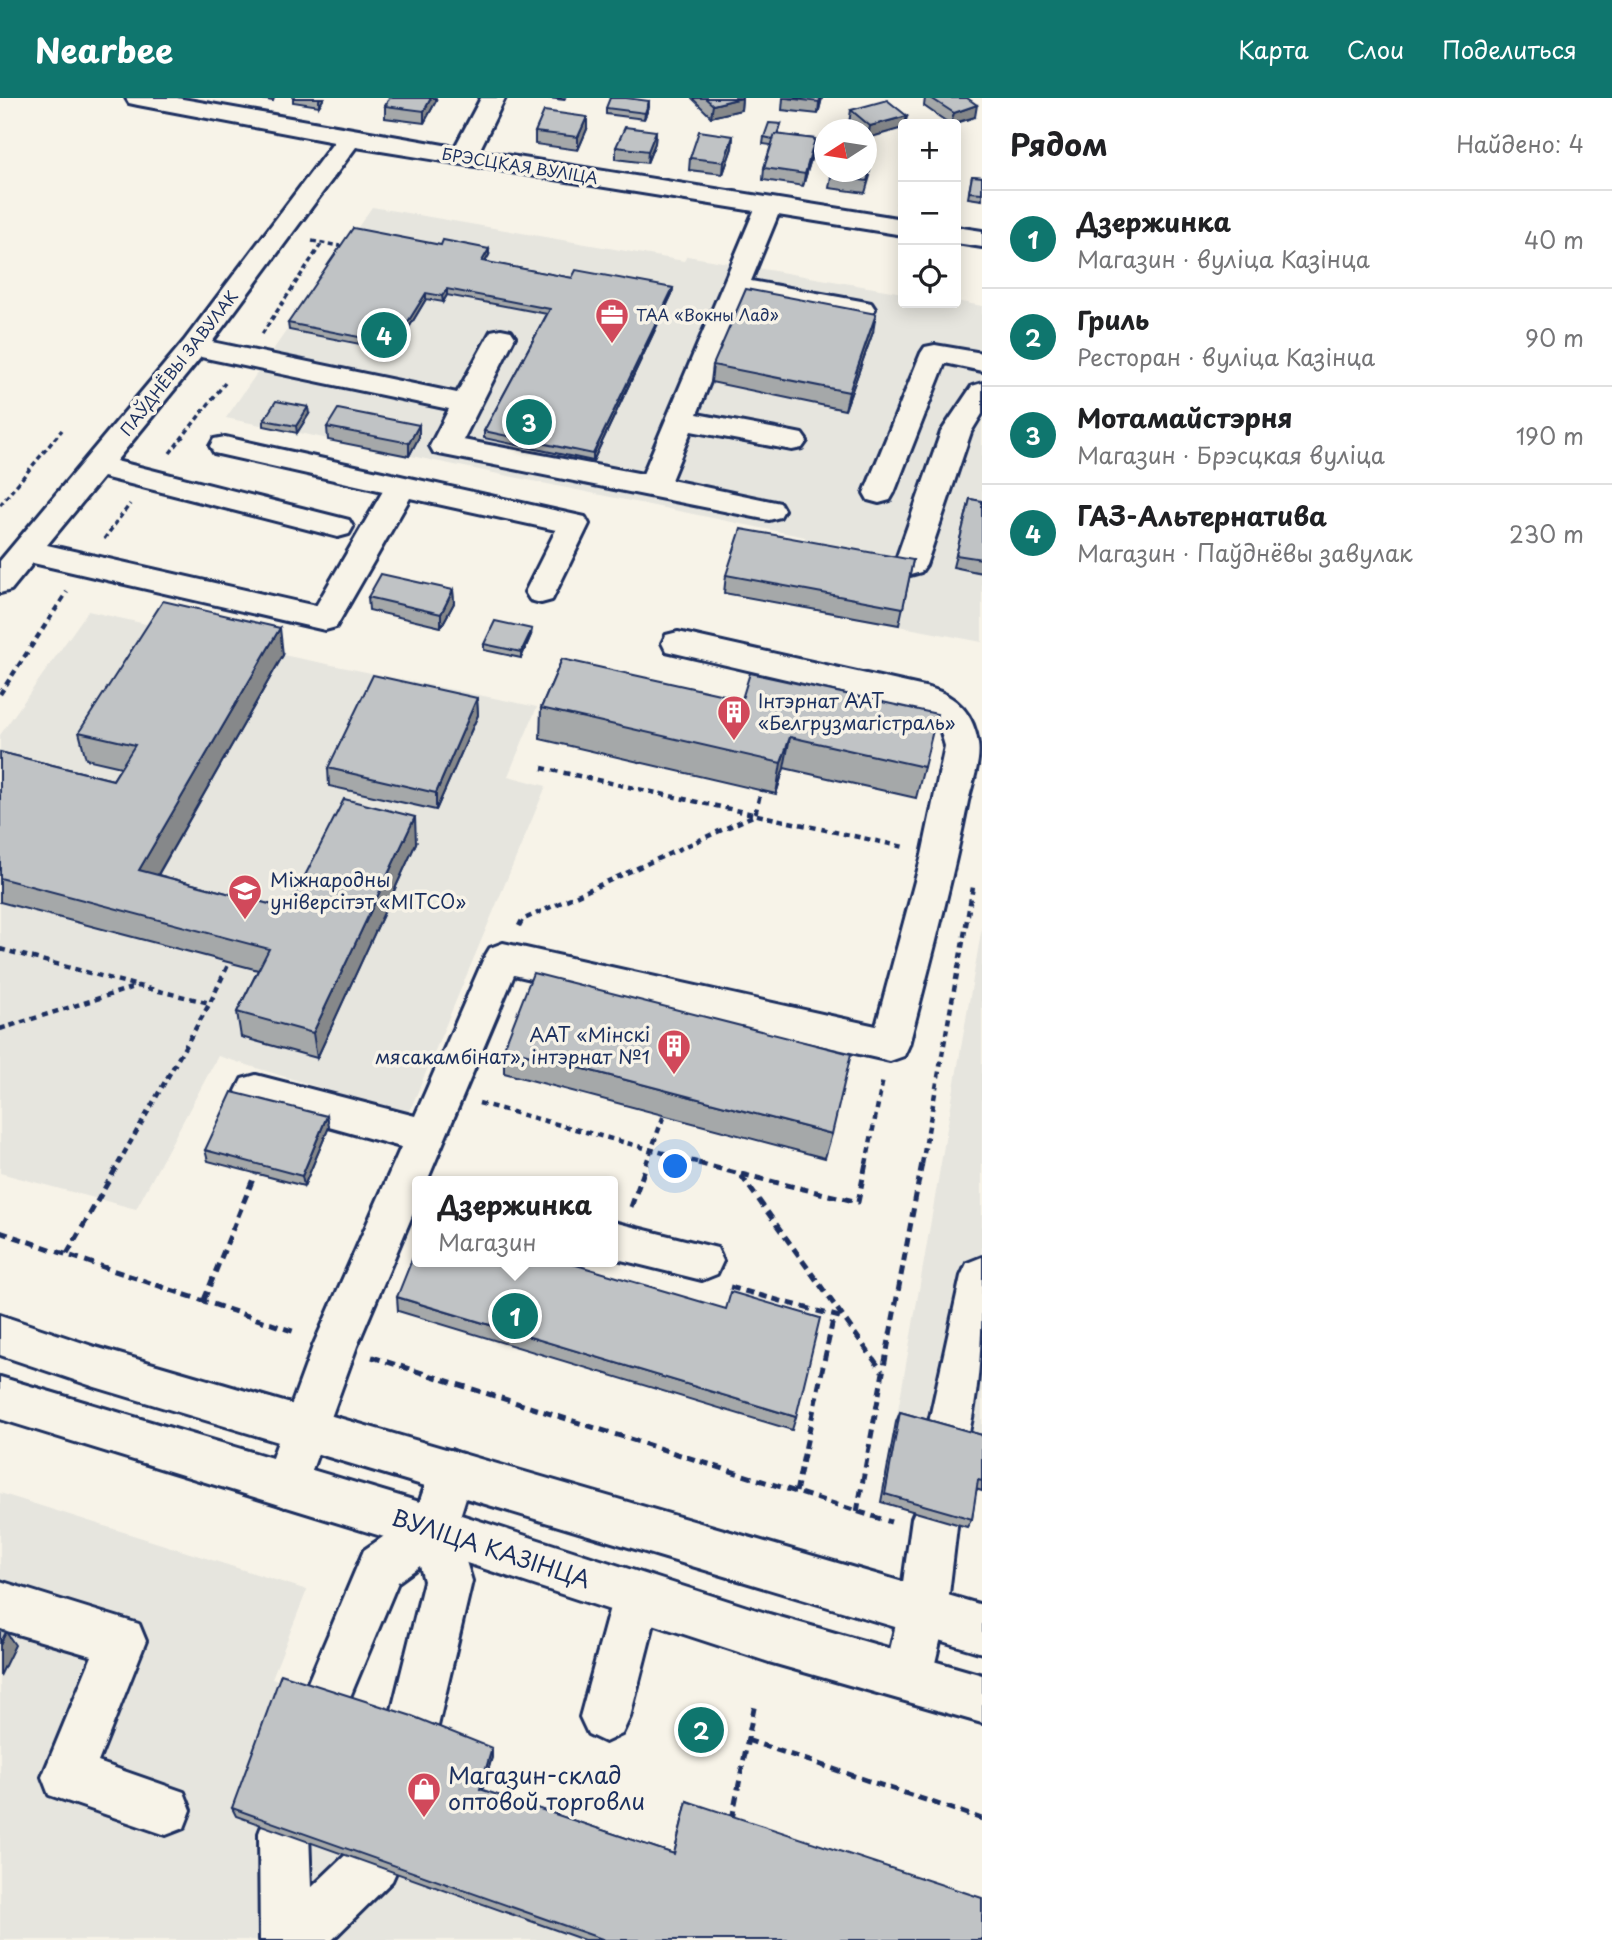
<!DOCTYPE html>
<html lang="ru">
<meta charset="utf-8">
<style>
body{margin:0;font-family:"Playpen Sans",sans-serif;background:#f2f2f2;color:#202124}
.controls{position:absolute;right:21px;top:21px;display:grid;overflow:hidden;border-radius:7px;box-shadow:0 4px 18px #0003}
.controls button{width:63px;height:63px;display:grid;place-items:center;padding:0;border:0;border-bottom:2px solid #e0e0e0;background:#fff;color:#202124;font:35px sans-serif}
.compass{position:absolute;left:814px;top:21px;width:63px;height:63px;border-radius:50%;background:#fff;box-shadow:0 4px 18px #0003;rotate:258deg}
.you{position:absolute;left:676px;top:1069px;width:24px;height:24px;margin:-18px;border:5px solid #fff;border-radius:50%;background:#1a73e8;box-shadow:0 0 0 10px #1a73e833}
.badge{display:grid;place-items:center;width:46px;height:46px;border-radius:50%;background:#0f766e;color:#fff;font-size:23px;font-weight:700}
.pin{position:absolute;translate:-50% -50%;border:4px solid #fff;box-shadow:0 2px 7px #0006}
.popup{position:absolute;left:412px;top:1078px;width:206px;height:91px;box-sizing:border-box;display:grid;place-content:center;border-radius:7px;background:#fff;filter:drop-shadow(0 2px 5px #0005);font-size:23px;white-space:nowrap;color:#757577}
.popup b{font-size:26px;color:#202124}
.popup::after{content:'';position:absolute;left:50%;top:100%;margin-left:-14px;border:14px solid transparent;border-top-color:#fff}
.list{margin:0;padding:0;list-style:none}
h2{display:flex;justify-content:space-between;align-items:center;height:91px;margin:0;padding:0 28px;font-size:30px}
h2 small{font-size:23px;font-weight:400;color:#757577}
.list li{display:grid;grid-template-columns:46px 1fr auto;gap:21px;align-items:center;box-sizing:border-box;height:98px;padding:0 28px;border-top:2px solid #e0e0e0}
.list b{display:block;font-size:26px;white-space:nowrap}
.list p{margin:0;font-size:23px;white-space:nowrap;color:#757577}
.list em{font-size:23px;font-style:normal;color:#757577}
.icon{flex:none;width:38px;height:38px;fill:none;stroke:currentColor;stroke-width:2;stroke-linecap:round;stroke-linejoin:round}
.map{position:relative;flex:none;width:982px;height:1842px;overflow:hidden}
header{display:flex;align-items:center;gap:42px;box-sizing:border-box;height:98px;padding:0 35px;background:#0f766e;color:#fff}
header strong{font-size:33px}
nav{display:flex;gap:38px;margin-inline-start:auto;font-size:24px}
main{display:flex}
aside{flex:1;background:#fff}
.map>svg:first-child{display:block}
.built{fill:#e6e5de}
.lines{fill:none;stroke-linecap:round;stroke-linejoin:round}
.minor-casing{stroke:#1b2f5e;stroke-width:6}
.major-casing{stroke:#1b2f5e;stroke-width:6}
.path-far2{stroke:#1b2f5e;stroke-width:3.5;stroke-dasharray:5 3.5;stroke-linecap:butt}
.path-far1{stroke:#1b2f5e;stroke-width:4.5;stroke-dasharray:6 5;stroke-linecap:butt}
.path{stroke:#1b2f5e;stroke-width:5;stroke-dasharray:9 6;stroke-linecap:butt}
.minor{fill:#f7f3e8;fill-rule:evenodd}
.major{fill:#f7f3e8;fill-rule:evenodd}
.wall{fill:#a5a8a9;stroke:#1b2f5e;stroke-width:2}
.shaded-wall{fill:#86888a;stroke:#1b2f5e;stroke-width:2}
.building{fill:#c0c3c5;stroke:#1b2f5e;stroke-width:2}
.labels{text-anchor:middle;stroke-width:7;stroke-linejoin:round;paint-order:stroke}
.far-street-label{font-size:16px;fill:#1b2f5e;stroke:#f7f3e8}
.far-poi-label{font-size:16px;fill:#1b2f5e;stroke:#f7f3e8;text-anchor:start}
.poi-label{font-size:19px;fill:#1b2f5e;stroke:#f7f3e8;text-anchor:start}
.near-street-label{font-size:23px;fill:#1b2f5e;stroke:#f7f3e8}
.near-poi-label{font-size:23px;fill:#1b2f5e;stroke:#f7f3e8;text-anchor:start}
</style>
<header>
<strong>Nearbee</strong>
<nav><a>Карта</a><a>Слои</a><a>Поделиться</a></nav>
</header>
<main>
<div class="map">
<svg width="982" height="1842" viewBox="0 0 982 1842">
<rect width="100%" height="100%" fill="#f7f3e8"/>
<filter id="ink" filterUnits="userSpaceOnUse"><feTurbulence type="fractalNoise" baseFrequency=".0143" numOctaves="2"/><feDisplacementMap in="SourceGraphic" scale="14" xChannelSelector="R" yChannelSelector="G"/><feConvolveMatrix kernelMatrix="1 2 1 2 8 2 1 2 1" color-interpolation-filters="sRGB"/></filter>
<g filter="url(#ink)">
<!-- built -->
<g class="built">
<polygon points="372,109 684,163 687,158 903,195 903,205 956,203 982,208 982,544 724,495 800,459 805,439 226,320"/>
<polygon points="88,513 283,557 537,609 508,678 546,688 408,1017 218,958 136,1111 0,1075 0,637"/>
<polygon points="982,829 982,1393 973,1390 896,1324"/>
<polygon points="0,1395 307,1492 272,1580 492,1659 480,1699 671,1764 982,1842 0,1842"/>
</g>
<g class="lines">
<!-- minor casing -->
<g class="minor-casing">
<g id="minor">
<path d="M126,0H177L455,49L481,0H505L479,53L903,121V137L778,117L751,183L861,203L871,205L875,211L871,217L861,219L745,198L697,316L792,334L802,336L807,343L802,350L792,352L691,333L671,382L780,405L784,412L780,419L769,422L434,355L430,348L449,311L201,259L116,363L349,422L353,429L349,436L338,439L103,379L47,447L316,508L383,393L214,355L210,348L214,341L225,339L585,419L589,426L552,502L541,505L530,502L525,494L556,432L410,400L336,529L325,532L33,465L11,492L0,495V463L184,243L334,44L138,7L129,5ZM356,49L754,113L643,376L463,342L515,239L511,233L501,231L491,233L457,295L212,244Z"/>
<polygon points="956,129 982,133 982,149 956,145"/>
<polygon points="935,247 982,255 982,273 945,265 894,395 890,402 879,405 868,402 864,395 921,255 925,249"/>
<polygon points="982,285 982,316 971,334 926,467 921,474 910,477 899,474 894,467 941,334 972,288"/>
<path d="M678,534L929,590C957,598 974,616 978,646C981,662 972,687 968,703C952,785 930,866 909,947L904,958L890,963L514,877L427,1083H417V1106L357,1248L301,1402L285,1409L269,1402L262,1387L313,1248L401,1049L242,1005L236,993L242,981L256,977L415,1018L484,860L490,850L503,845L876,928L922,757L945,648L938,624L919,612L666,553L662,545L666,537Z"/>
<polygon points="613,1124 717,1150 723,1163 717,1176 702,1182 613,1160"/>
<path d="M982,1159C982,1223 982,1293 964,1353L948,1359L932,1353L926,1338L961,1178L967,1165Z"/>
<polygon points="451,1352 467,1359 474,1374 456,1431 472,1483 438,1628 430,1645 413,1653 396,1645 388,1628 424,1483 420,1468 398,1484 342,1618 325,1625 308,1618 301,1601 364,1452 415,1417 435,1359"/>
<polygon points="935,1398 951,1404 958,1420 947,1513 932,1578 925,1595 908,1602 891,1595 884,1578 899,1513 912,1420 919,1404"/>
<polygon points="637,1474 654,1481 661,1498 630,1619 622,1636 605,1644 588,1636 580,1619 613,1498 620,1481"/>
<polygon points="0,1483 139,1526 146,1543 98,1664 184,1694 191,1712 184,1730 166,1737 49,1697 42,1679 92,1558 0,1531"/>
<polygon points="284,1710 302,1717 309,1735 311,1790 356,1747 374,1739 392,1747 400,1765 392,1783 332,1842 260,1842 259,1735 266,1717"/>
</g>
</g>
<!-- major casing -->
<g class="major-casing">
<g id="major">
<polygon points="0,1217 95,1249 982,1507 982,1555 95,1289 0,1257"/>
<polygon points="0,1279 433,1408 769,1516 982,1577 982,1625 769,1564 433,1454 0,1321"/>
</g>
</g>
<!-- path-far2 -->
<g class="path-far2">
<polyline points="312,143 345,149"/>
<polyline points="262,236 322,145"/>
<polyline points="170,355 225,285"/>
<polyline points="0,407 62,332"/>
<polyline points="104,441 130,406"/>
</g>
<!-- path-far1 -->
<g class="path-far1">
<polyline points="0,596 67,494"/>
<polyline points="542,670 904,749"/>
<polyline points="519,828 522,822 755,717 761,692"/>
<polyline points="0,851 138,888"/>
<polyline points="0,931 138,888 210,905"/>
<polyline points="479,1005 704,1066"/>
<polyline points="118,1066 210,905 229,865"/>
<polyline points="646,1066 664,1017"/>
<polyline points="866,1066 883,981"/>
<polyline points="922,1066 973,789"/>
</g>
<!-- path -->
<g class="path">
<polyline points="698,1065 740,1076 882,1273"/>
<polyline points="741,1076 858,1104 866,1065"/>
<polyline points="631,1109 647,1065"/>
<polyline points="0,1134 298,1235"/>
<polyline points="67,1156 119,1065"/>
<polyline points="730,1189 843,1220"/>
<polyline points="204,1202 255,1076"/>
<polyline points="372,1259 891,1424"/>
<polyline points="796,1394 834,1217"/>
<polyline points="857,1414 922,1065"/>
<polyline points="747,1642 982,1721"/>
<polyline points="732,1721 755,1605"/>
</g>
<!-- minor -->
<use href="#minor" class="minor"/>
<!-- major -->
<use href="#major" class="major"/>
</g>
<!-- wall -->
<g class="wall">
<polygon points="262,0 274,0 273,3 262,1"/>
<polygon points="293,0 324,0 319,8 293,4"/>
<polygon points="548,0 565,0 564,2"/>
<polygon points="692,0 742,0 741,12 711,19"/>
<polygon points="783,0 822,0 818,16 782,12"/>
<polygon points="925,0 967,0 975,19 954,26 950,26 924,8"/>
<polygon points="436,3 424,25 385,20 385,8"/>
<polygon points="649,3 649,9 644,21 606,16 606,10"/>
<polygon points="851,12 907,18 905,26 868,40 866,39 866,32 857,32 849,25"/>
<polygon points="781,26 778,37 815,41 813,54 803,88 763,82 764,70 771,47 763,46 764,39"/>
<polygon points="587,31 578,52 535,46 535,34"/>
<polygon points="656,33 655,45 647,65 616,61 616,49"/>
<polygon points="733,38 732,50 723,76 689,72 690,60"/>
<polygon points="831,78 870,78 865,95 829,90"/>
<polygon points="972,78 982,79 982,102 968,100"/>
<polygon points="903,79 903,106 897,105"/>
<polygon points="489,157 485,164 572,180 673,190 672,196 593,363 484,340 484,333 547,216 447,197 443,204 426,201 395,253 289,232 288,225"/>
<polygon points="873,234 845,312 711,284 713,267"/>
<polygon points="309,316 297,335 264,328 264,322"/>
<polygon points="327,329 419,339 409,358 328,342"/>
<polygon points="970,401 982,403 982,475 953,469"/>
<polygon points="913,462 899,527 724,495 726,477"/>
<polygon points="453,492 454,505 441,529 369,512 368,499"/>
<polygon points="531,537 521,560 484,552 484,546"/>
<polygon points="283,557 158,777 288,811 416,745 317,960 241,939 237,914 258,872 0,804 0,654 113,682 121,669 86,661 79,634"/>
<polygon points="562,561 924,669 916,700 784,670 776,696 540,641 541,610"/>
<polygon points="477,600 478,617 436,712 329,688 328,670"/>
<polygon points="504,950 832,1036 825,1060 504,975"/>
<polygon points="327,1018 329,1029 304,1088 208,1063 205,1052"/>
<polygon points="397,1199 796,1319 792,1332 398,1213"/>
<polygon points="900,1314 982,1337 982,1393 976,1391 972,1421 967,1429 881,1404 896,1324"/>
<polygon points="492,1650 492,1659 482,1692 674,1756 687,1703 982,1842 584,1842 236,1718 232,1710"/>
</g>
<!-- shaded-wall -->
<g class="shaded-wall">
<polygon points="320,0 324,0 319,8 319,2"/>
<polygon points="431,0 436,0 436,3 424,25 424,13"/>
<polygon points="742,0 741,12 711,19 713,7"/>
<polygon points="821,0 822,0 818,16 819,4"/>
<polygon points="649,3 649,9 644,21 645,15"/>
<polygon points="977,7 975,19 951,26 954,15"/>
<polygon points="907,18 905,26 903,26 903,30 868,40 870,28"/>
<polygon points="587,19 587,31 578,52 578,39"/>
<polygon points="656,33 655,45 647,65 648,53"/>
<polygon points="733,38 732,50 723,76 724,64"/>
<polygon points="815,41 813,54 803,88 805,76"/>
<polygon points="489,151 489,157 482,169 482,163"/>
<polygon points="673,190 672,196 593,363 593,356"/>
<polygon points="447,191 447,197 443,204 442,198"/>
<polygon points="426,195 426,201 395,253 394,246"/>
<polygon points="876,216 873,234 845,312 849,294"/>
<polygon points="308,309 309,316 297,335 296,328"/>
<polygon points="419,327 419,339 409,358 409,345"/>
<polygon points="453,492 454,505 441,529 441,516"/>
<polygon points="280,530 283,557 145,799 139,772"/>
<polygon points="532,531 531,537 521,560 521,554"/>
<polygon points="477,600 478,617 436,712 436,695"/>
<polygon points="790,639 784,670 776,696 781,665"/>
<polygon points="415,719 416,745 317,960 313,935"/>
<polygon points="327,1018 329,1029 304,1088 302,1078"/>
<polygon points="6,1534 15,1547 0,1578 0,1546"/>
<polygon points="492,1650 492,1659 480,1700 480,1691"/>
</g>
<!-- building -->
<g class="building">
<polygon points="389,0 431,0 424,13 385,8"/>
<polygon points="610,0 626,0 649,3 645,15 606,10"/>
<polygon points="705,0 741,0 713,7"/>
<polygon points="786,0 821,0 819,4"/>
<polygon points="931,0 967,0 977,7 954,15"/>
<polygon points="887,2 907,18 870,28 851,12"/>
<polygon points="544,13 587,19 578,39 535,34"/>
<polygon points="769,25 781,26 777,36 775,36 773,41 764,39"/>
<polygon points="625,29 656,33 648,53 616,49"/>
<polygon points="699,33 733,38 724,64 690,60"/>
<polygon points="775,36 815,41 805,76 764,70"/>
<polygon points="866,65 872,66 867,83 831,78 832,74 866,74"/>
<polygon points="972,78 982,79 982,95 969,94"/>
<polygon points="903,79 903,99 898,99"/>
<polygon points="353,130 441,147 443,142 489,151 482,163 572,180 576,172 673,190 593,356 484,333 550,211 447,191 442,198 426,195 394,246 288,225"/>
<polygon points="746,191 876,216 849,294 713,267"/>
<polygon points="276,303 308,309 296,328 264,322"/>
<polygon points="338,311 419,327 409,345 327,329"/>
<polygon points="970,401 982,403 982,461 956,457"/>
<polygon points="741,431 913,462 903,510 726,477"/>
<polygon points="381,476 453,492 441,516 368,499"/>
<polygon points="163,503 280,530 139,772 288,811 344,701 415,719 313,935 237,914 269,851 0,780 0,654 113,682 135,647 79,634"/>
<polygon points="495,523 532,531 521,554 484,546"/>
<polygon points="562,561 742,601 750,575 937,616 924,669 790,639 781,665 541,610"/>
<polygon points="373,577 477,600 436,695 328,670"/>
<polygon points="533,875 851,956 832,1036 504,950"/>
<polygon points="232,994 327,1018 302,1078 205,1052"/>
<polygon points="417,1149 417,1164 566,1164 726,1211 731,1194 820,1220 796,1319 397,1199"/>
<polygon points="900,1314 982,1337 982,1383 978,1382 972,1421 885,1396"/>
<polygon points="0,1532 6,1534 0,1546"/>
<polygon points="281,1576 412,1618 492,1650 480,1691 674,1756 687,1703 982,1800 982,1842 605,1842 232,1710"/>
</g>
</g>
<!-- icons -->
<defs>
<g id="office-pin" transform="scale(1.75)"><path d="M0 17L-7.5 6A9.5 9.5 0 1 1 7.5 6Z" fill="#d1495b" stroke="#f7f3e8"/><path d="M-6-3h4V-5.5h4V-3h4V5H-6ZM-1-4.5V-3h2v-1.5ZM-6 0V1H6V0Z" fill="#fff"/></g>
<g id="building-pin" transform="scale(1.75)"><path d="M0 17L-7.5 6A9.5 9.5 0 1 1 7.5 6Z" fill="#d1495b" stroke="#f7f3e8"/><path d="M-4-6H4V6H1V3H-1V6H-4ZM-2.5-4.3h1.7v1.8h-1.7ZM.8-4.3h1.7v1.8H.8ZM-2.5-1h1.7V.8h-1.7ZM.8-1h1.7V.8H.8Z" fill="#fff"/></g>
<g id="university-pin" transform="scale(1.75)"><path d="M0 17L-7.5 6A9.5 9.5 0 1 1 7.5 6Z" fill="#d1495b" stroke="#f7f3e8"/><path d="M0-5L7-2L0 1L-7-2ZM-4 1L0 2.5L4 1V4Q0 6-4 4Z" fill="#fff"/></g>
<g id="shop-pin" transform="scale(1.75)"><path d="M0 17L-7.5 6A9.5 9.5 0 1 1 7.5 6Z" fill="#d1495b" stroke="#f7f3e8"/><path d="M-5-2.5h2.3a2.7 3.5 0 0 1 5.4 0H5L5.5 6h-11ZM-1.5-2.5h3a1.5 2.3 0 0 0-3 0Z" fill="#fff"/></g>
</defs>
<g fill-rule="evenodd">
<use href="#office-pin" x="612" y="217"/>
<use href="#building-pin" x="734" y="614"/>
<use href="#university-pin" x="245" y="793"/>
<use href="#building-pin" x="674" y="948"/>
<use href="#shop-pin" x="424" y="1691"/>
</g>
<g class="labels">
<!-- far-street labels -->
<g class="far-street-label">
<text transform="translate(520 68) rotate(9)" y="6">БРЭСЦКАЯ ВУЛІЦА</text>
<text transform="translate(179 265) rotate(-52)" y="6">ПАЎДНЁВЫ ЗАВУЛАК</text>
</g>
<!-- far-poi labels -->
<g class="far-poi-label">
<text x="636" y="223">ТАА «Вокны Лад»</text>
</g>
<!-- poi labels -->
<g class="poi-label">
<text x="758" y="610">Інтэрнат ААТ<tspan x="758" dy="22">«Белгрузмагістраль»</tspan></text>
<text x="270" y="789">Міжнародны<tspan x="270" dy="22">універсітэт «МІТСО»</tspan></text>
<text x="650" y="944" text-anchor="end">ААТ «Мінскі<tspan x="650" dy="22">мясакамбінат», інтэрнат №1</tspan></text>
</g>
<!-- near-street labels -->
<g class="near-street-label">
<text transform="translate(491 1451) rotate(18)" y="8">ВУЛІЦА КАЗІНЦА</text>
</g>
<!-- near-poi labels -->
<g class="near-poi-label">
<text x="448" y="1686">Магазин-склад<tspan x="448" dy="26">оптовой торговли</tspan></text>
</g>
</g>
</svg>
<div class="controls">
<button>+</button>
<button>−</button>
<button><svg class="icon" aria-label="locate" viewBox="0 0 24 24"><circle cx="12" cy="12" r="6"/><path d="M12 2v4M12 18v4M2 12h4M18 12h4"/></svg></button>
</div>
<svg class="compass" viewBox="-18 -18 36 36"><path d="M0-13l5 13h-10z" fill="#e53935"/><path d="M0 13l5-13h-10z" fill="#757577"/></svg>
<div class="you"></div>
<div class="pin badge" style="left:515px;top:1218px">1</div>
<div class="popup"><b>Дзержинка</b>Магазин</div>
<div class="pin badge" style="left:701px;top:1632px">2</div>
<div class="pin badge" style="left:529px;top:324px">3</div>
<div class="pin badge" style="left:384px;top:237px">4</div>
</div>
<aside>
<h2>Рядом<small>Найдено: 4</small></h2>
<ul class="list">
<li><span class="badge">1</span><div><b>Дзержинка</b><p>Магазин · вуліца Казінца</p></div><em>40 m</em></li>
<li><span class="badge">2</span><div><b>Гриль</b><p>Ресторан · вуліца Казінца</p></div><em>90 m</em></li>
<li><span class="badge">3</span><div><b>Мотамайстэрня</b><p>Магазин · Брэсцкая вуліца</p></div><em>190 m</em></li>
<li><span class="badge">4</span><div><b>ГАЗ-Альтернатива</b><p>Магазин · Паўднёвы завулак</p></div><em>230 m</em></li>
</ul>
</aside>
</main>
